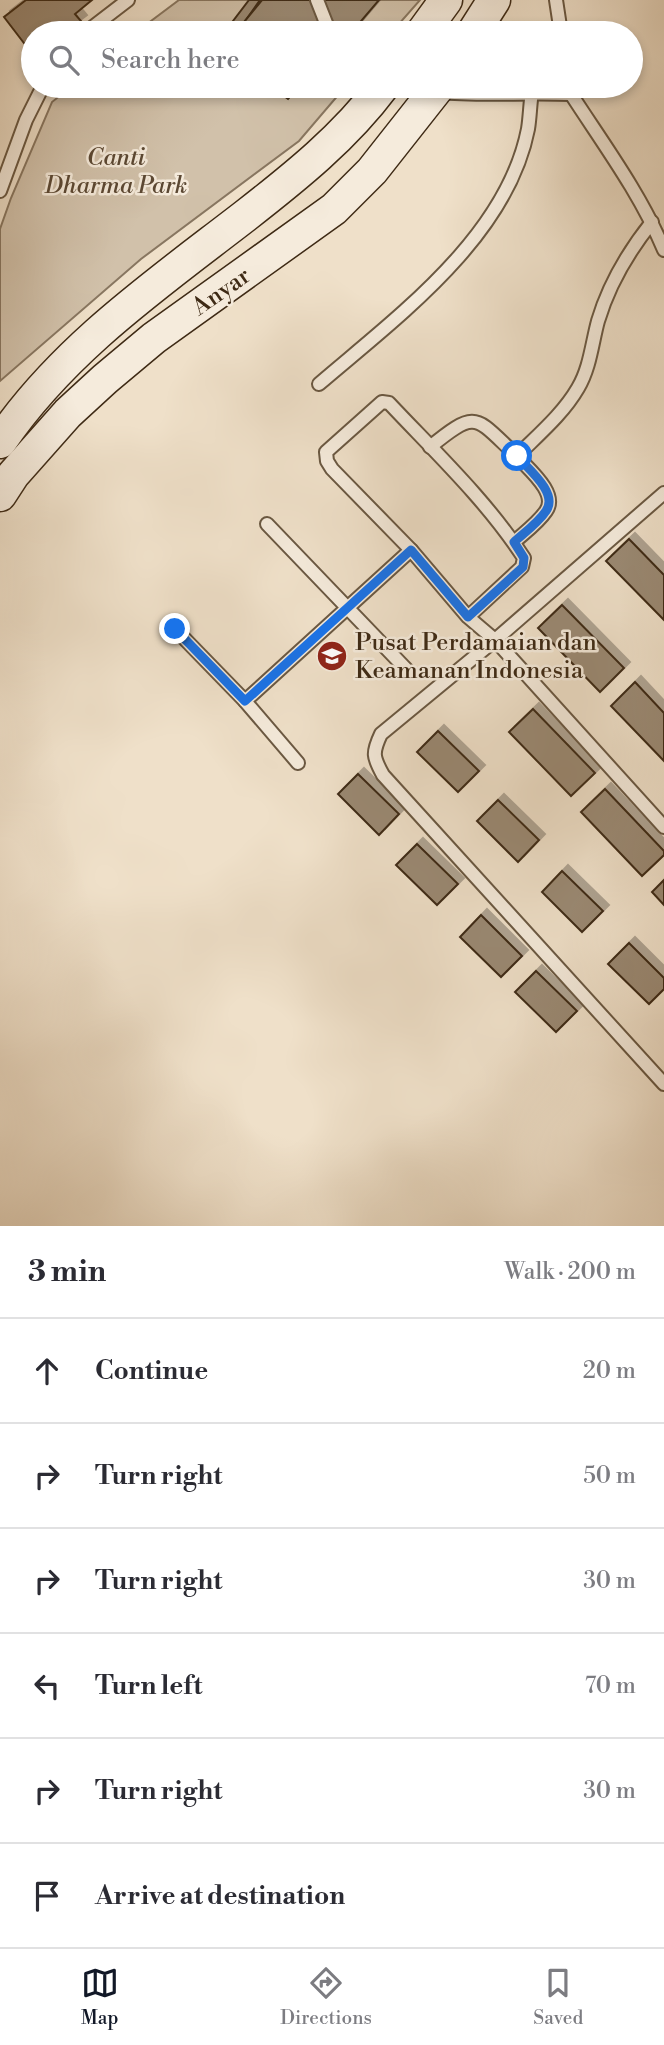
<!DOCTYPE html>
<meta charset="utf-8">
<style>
body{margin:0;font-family:"Libre Bodoni",serif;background:#f2f2f3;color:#2b2b33}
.stop{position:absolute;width:21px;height:21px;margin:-16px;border:5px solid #1a73e8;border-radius:50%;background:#fff}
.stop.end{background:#1a73e8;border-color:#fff;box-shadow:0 2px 7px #0008}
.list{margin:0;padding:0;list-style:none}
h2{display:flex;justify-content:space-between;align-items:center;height:91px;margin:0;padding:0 28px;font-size:30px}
h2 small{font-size:23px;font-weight:400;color:#7c7c81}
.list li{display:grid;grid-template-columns:46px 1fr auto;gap:21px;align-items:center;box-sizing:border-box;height:105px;padding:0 28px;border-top:2px solid #e1e1e2}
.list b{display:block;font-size:26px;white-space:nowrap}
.list em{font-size:23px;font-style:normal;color:#7c7c81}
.icon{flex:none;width:38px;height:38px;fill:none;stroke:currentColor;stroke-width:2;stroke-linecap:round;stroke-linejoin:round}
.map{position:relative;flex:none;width:664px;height:1226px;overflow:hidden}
.search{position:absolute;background:#fff;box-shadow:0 4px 10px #0003;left:21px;right:21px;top:21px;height:77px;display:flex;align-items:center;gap:18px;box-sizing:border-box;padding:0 24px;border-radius:38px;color:#7c7c81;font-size:26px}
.sheet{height:721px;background:#fff}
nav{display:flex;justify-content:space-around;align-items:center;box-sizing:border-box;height:98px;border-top:2px solid #e1e1e2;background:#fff;font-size:19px;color:#7c7c81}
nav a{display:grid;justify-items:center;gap:4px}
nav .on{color:#111827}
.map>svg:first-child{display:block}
.green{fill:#d1c1aa;stroke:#887660;stroke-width:2}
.building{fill:#9a8973;stroke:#3e2a15;stroke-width:2;filter:url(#shadow)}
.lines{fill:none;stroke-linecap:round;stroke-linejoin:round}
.lane-casing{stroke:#6a5842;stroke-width:16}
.secondary-casing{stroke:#3e2a15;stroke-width:35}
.lane{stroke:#f5ebdc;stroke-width:12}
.secondary{stroke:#f5ebdc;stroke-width:32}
.route{stroke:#1a73e8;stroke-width:9}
.labels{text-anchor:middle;stroke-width:5;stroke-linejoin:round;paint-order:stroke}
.park-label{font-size:24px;font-style:italic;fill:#5b4833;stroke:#f5ebdc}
.street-label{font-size:24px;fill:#3e2a15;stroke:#f5ebdc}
.poi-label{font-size:24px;fill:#3e2a15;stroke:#f5ebdc;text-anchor:start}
</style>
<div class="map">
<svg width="664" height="1226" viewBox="0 0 664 1226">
<defs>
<filter id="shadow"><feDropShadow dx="6" dy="-6" stdDeviation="0" flood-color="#0004"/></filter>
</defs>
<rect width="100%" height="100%" fill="#efe0c9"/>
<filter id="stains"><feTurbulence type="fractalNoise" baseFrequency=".00286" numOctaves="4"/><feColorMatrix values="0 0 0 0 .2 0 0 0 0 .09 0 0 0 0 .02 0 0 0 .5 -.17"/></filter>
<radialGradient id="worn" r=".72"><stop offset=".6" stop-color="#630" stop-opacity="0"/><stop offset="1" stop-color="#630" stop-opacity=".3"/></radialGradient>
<!-- green -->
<g class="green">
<polygon points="179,0 420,0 391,33 135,33"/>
<polygon points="72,86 346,86 299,141 141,259 0,381 0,229 11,198 52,102"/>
</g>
<!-- building -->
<g class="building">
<polygon points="26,0 92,0 75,14 81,21 65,33 33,33 33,49 30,51 4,17"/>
<polygon points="249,0 260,0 241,27 233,21"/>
<polygon points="262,0 379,0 351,33 235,33"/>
<polygon points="271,86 300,86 288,99"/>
<polygon points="629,539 664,575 664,620 606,561"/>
<polygon points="562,605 624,668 600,692 538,628"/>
<polygon points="635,682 664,713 664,761 611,706"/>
<polygon points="533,709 595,773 571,796 509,732"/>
<polygon points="438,731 479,771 458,792 417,752"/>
<polygon points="358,774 399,814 379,835 338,794"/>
<polygon points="605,789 664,851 664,855 642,876 581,812"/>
<polygon points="498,800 539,840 518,862 477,821"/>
<polygon points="417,844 458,884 437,905 396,865"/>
<polygon points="562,871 603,911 582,932 542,892"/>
<polygon points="664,880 664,905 652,892"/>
<polygon points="481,915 522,956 501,977 460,937"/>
<polygon points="629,943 664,978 664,989 649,1004 608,964"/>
<polygon points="536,971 577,1011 556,1032 515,992"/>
</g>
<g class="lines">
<!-- lane casing -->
<g class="lane-casing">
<g id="lane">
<polyline points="317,0 330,33"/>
<polyline points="556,0 561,33"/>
<polyline points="85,33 128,0"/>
<path d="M569,86L571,94C604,145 640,193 664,250"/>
<path d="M438,92C483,96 526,92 571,94"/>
<polyline points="0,191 26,120 43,86"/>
<path d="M319,384C397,317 507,237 528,129C530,117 530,104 532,92"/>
<path d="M430,447C478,408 475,417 517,456"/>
<path d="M664,493L495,640L381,734C372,753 373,757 383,775L664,1084"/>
<polyline points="267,524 408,671"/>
<path d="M514,542C524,533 538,523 546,511C559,493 527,468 517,456C538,435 563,414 578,388C590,368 592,343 598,321C609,284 628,252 652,222"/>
<path d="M468,617L522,567L524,558C487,501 435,452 389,403L382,402L326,452L327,461L332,469L411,550L468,617L495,640L664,827"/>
<polyline points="175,629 245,701"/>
<polyline points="298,763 245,701 411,550"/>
</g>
</g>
<!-- secondary casing -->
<g class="secondary-casing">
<g id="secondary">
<polyline points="422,33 446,0"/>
<polyline points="473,33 494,0"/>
<path d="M0,442C63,349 157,284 245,216C295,177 345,137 383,86"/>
<polyline points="0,495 13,475 68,413 105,379 154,338 334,209 372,171 439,86"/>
</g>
</g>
<!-- lane -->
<use href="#lane" class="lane"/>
<!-- secondary -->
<use href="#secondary" class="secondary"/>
</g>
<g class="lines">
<!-- route -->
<path class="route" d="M175,629L245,701L411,550L468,617L523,567L524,558L514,542C524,533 538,523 546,511C559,493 527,468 517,456"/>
</g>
<!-- icons -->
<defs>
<g id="university-disc" transform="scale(1.575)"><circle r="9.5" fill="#8f2418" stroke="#f5ebdc"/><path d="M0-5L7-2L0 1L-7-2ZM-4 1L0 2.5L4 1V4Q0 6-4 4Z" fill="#fff"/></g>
</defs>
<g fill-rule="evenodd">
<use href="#university-disc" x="332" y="656"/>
</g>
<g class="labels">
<!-- park labels -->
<g class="park-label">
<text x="116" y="165">Canti<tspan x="116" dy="28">Dharma Park</tspan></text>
</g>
<!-- street labels -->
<g class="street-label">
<text transform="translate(221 291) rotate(-35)" y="8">Anyar</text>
</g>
<!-- poi labels -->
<g class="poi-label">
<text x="355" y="650">Pusat Perdamaian dan<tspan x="355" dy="28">Keamanan Indonesia</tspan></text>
</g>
</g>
<rect width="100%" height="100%" filter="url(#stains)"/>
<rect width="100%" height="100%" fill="url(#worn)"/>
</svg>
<div class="stop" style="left:517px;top:456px"></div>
<div class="stop end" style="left:175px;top:629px"></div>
<div class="search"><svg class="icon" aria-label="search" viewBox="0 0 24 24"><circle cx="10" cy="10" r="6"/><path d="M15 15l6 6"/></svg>Search here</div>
</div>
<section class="sheet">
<h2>3 min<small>Walk · 200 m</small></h2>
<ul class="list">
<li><svg class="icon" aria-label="ahead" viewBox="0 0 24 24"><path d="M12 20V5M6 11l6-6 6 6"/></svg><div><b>Continue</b></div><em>20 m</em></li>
<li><svg class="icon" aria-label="right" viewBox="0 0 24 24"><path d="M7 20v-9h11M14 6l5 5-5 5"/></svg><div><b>Turn right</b></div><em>50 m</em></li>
<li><svg class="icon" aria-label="right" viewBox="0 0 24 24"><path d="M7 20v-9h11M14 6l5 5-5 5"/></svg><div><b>Turn right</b></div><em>30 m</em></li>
<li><svg class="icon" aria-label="left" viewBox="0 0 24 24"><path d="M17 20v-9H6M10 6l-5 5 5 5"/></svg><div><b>Turn left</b></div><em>70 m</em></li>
<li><svg class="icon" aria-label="right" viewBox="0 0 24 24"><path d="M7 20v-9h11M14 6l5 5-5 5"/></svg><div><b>Turn right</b></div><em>30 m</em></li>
<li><svg class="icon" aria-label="arrive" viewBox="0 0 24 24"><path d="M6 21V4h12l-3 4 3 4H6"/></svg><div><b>Arrive at destination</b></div></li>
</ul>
</section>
<nav>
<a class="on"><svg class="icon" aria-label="map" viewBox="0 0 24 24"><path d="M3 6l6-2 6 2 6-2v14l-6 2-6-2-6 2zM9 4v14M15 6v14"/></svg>Map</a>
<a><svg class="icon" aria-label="directions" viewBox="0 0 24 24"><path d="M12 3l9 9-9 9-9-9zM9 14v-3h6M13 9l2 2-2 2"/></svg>Directions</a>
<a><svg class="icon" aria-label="saved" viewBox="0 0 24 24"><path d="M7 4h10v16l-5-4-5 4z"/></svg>Saved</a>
</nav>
